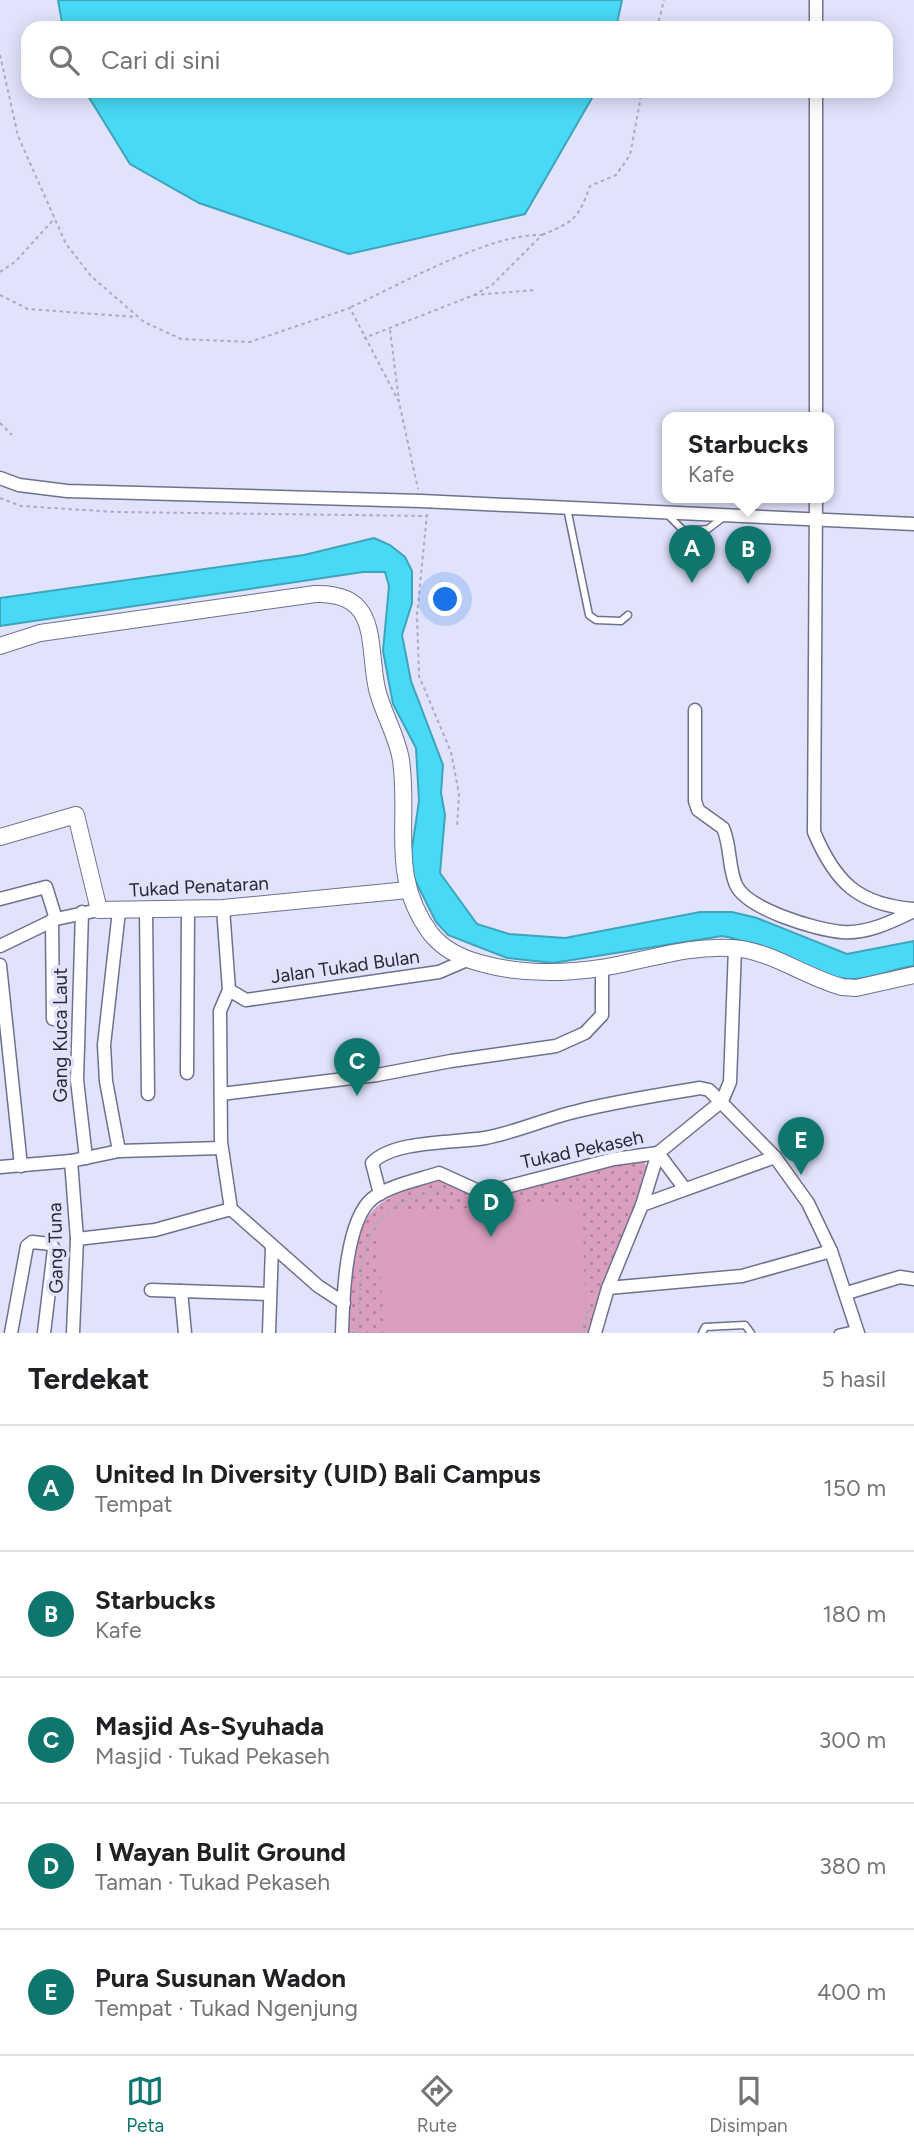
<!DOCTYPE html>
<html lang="id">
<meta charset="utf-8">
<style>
body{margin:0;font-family:Figtree,sans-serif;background:#f6f6f6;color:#202124}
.you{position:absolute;left:446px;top:600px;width:24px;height:24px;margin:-18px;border:5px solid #fff;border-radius:50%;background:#1a73e8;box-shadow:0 0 0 10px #1a73e833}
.badge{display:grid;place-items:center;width:46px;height:46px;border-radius:50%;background:#0f766e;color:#fff;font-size:23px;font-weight:700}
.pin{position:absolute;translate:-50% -58px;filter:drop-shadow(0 2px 4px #0008)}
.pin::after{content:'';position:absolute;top:37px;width:24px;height:21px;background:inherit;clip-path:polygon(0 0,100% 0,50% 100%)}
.popup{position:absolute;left:662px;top:412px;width:172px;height:91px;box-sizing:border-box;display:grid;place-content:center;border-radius:14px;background:#fff;filter:drop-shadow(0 2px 5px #0005);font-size:23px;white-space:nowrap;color:#757577}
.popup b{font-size:26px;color:#202124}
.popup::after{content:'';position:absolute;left:50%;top:100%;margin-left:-14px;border:14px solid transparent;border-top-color:#fff}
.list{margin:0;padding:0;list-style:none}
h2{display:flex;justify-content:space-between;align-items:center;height:91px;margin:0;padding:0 28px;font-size:30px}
h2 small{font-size:23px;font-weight:400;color:#757577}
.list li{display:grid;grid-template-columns:46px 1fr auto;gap:21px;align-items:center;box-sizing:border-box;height:126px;padding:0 28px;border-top:2px solid #e0e0e0}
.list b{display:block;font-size:26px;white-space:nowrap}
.list p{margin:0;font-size:23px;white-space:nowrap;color:#757577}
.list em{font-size:23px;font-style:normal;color:#757577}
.icon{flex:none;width:38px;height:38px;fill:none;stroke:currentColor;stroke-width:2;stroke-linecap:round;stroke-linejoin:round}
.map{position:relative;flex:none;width:914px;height:1333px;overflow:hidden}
.search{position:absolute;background:#fff;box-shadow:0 4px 18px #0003;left:21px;right:21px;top:21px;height:77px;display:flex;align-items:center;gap:18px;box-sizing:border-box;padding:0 24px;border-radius:21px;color:#757577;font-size:26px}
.sheet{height:721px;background:#fff}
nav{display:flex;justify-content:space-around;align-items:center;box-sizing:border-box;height:98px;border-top:2px solid #e0e0e0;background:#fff;font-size:19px;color:#757577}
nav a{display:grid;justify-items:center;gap:4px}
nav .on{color:#0f766e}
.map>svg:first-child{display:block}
.grass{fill:url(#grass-dots)}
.pitch{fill:#da9fbf}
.water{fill:#47d9f6;stroke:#3ea4bc;stroke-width:2}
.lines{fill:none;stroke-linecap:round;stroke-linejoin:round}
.service-casing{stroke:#6e718c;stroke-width:9}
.minor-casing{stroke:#6e718c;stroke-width:15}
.tertiary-casing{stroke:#6e718c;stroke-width:18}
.path{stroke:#a9abc0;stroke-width:2;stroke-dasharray:3.5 3.5;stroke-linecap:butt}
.service{stroke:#fff;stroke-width:6}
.minor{stroke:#fff;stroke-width:12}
.tertiary{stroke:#fff;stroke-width:16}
.labels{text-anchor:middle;stroke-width:7;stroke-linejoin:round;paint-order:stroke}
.street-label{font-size:19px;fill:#292a36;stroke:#e0e3fb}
</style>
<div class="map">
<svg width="914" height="1333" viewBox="0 0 914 1333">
<defs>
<pattern id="grass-dots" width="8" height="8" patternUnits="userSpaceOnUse" patternTransform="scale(1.75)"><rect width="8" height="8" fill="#da9fbf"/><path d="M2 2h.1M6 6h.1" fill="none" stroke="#b1829c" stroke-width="1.8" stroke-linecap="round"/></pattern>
</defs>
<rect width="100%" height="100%" fill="#e0e3fb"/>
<!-- grass -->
<path class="grass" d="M637,1159L643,1160L649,1171L589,1333H346C349,1292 346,1226 384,1201C400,1191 422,1185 440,1178L479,1198Z"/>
<!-- pitch -->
<polygon class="pitch" points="579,1201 582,1207 586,1314 581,1333 384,1333 378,1222 384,1213"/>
<!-- water -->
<g class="water">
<polygon points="58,0 622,0 616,28 63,28"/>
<polygon points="85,91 596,91 525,214 349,254 199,203 130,164"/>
<path d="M374,538L390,545L405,557L412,571V603L402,635L411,681L443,765L441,793L445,815L440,873L477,924L509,934L565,938L700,912H732L757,918L847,954L914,941V966C893,968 871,980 850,979C805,977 766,943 722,936L553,963L507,958L448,935L436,922L409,868L419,801L416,748L393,704L383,651L389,586L385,572H363L0,626V598L304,555Z"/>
</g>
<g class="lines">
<!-- service casing -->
<g class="service-casing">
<g id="service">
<polyline points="567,508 589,615 596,620 621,621 628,615"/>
<polyline points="667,514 684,531 708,529 725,516"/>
<polyline points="702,1333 705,1327 745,1325 751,1333"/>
<polyline points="838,1333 856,1329"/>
</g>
</g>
<!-- minor casing -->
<g class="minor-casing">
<g id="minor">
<polyline points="816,0 816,28"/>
<polyline points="816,91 816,418"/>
<polyline points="0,478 19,485 67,491 421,501 914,524"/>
<path d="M816,498L814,832C835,882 858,905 914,909"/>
<path d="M695,710V801L698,810L723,828C731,846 728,867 736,885C747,909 816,930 842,932C867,934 891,922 914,911"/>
<polyline points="0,899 46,887 56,919"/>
<polyline points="223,908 229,990 220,1011 221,1142 231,1209 318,1286 344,1303"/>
<polyline points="146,911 148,1094"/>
<polyline points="82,912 77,1080 86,1158"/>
<polyline points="52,920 53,1019"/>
<polyline points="0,946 56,919 99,910"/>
<polyline points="0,965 21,1166"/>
<polyline points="229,990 246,1000 439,972 467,960"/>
<polyline points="187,1073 188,910"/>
<polyline points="221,1094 377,1075 451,1061 556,1046 585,1033 602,1015 602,967"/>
<polyline points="119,1151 106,1081 104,1045 119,911"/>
<polyline points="71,1161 77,1239 73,1333"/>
<polyline points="0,1167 71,1161 119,1151 221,1148"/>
<path d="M380,1194L372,1163C393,1140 456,1143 485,1138C517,1132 547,1118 578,1111C618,1101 659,1095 700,1088L709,1090L775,1157L808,1203L831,1251L858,1333"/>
<polyline points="642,1205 775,1157"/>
<polyline points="77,1239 155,1230 231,1209"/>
<polyline points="608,1288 742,1276 831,1251"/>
<polyline points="151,1290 269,1294"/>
<polyline points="181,1291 185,1333"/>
<polyline points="847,1293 900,1277 914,1279"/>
<polyline points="11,1333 27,1246 32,1242 51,1244 54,1249 44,1333"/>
<polyline points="269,1333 272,1247"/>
<path d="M342,1333C343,1299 345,1220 373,1198C391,1185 418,1180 439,1173L483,1193L614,1159L658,1153L685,1189"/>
<polyline points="595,1333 608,1288 642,1205 658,1153 722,1101 730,1082 735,948"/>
</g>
</g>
<!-- tertiary casing -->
<g class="tertiary-casing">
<g id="tertiary">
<path d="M0,646L40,633L315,594C381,592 367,644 377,689C383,714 397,735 401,760C410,824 388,876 431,934C444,950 461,958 480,963C519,974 561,974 601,968C646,961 686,945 732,948C770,950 805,977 842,987L856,988L914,975"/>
<polyline points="0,837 76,815 99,910 223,908 408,890"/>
</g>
</g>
<!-- path -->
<g class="path">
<polyline points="657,28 664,0"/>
<polyline points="0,55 18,136 66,244 91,276 144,322 181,339 250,342 350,308 399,402 418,489"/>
<path d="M542,235C575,221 578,219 590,186L616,175L630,155L642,91"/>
<polyline points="0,272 15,262 55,218"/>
<polyline points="0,295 28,309 135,317"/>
<polyline points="474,295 536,290"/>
<path d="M351,307C400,285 490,233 542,235L492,285L474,295L364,338"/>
<polyline points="390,330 399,401"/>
<polyline points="0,423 12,435"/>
<polyline points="0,498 21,506 116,512 428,516"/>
<polyline points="427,514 417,615 419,676 451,752 459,794 457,828"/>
<path d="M358,1333C362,1279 353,1220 413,1198C423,1195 434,1189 445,1189"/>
<polyline points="581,1333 590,1306"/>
</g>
<!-- service -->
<use href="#service" class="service"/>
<!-- minor -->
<use href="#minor" class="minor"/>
<!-- tertiary -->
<use href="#tertiary" class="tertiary"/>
</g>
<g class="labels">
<!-- street labels -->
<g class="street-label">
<text transform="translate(199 886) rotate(-3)" y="7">Tukad Penataran</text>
<text transform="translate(345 966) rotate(-8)" y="7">Jalan Tukad Bulan</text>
<text transform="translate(60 1035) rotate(-90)" y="7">Gang Kuca Laut</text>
<text transform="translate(582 1149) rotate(-12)" y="7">Tukad Pekaseh</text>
<text transform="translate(55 1248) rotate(-91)" y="7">Gang Tuna</text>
</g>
</g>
</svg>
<div class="you"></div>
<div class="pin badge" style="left:692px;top:583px">A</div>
<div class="pin badge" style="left:748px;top:584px">B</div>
<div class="popup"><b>Starbucks</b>Kafe</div>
<div class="pin badge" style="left:357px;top:1096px">C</div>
<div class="pin badge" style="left:491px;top:1237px">D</div>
<div class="pin badge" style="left:801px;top:1175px">E</div>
<div class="search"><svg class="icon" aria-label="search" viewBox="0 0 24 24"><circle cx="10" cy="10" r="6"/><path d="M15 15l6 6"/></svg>Cari di sini</div>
</div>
<section class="sheet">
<h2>Terdekat<small>5 hasil</small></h2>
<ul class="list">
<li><span class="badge">A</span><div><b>United In Diversity (UID) Bali Campus</b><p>Tempat</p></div><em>150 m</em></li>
<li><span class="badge">B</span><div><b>Starbucks</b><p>Kafe</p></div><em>180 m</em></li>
<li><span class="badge">C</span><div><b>Masjid As-Syuhada</b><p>Masjid · Tukad Pekaseh</p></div><em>300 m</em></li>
<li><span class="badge">D</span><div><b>I Wayan Bulit Ground</b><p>Taman · Tukad Pekaseh</p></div><em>380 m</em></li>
<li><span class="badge">E</span><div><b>Pura Susunan Wadon</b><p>Tempat · Tukad Ngenjung</p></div><em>400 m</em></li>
</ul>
</section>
<nav>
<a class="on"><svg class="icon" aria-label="map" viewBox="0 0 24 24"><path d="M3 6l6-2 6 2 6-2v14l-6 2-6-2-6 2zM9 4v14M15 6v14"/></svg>Peta</a>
<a><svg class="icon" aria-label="directions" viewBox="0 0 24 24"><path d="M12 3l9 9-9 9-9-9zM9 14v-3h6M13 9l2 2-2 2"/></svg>Rute</a>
<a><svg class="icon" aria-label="saved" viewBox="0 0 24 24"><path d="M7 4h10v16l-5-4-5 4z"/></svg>Disimpan</a>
</nav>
